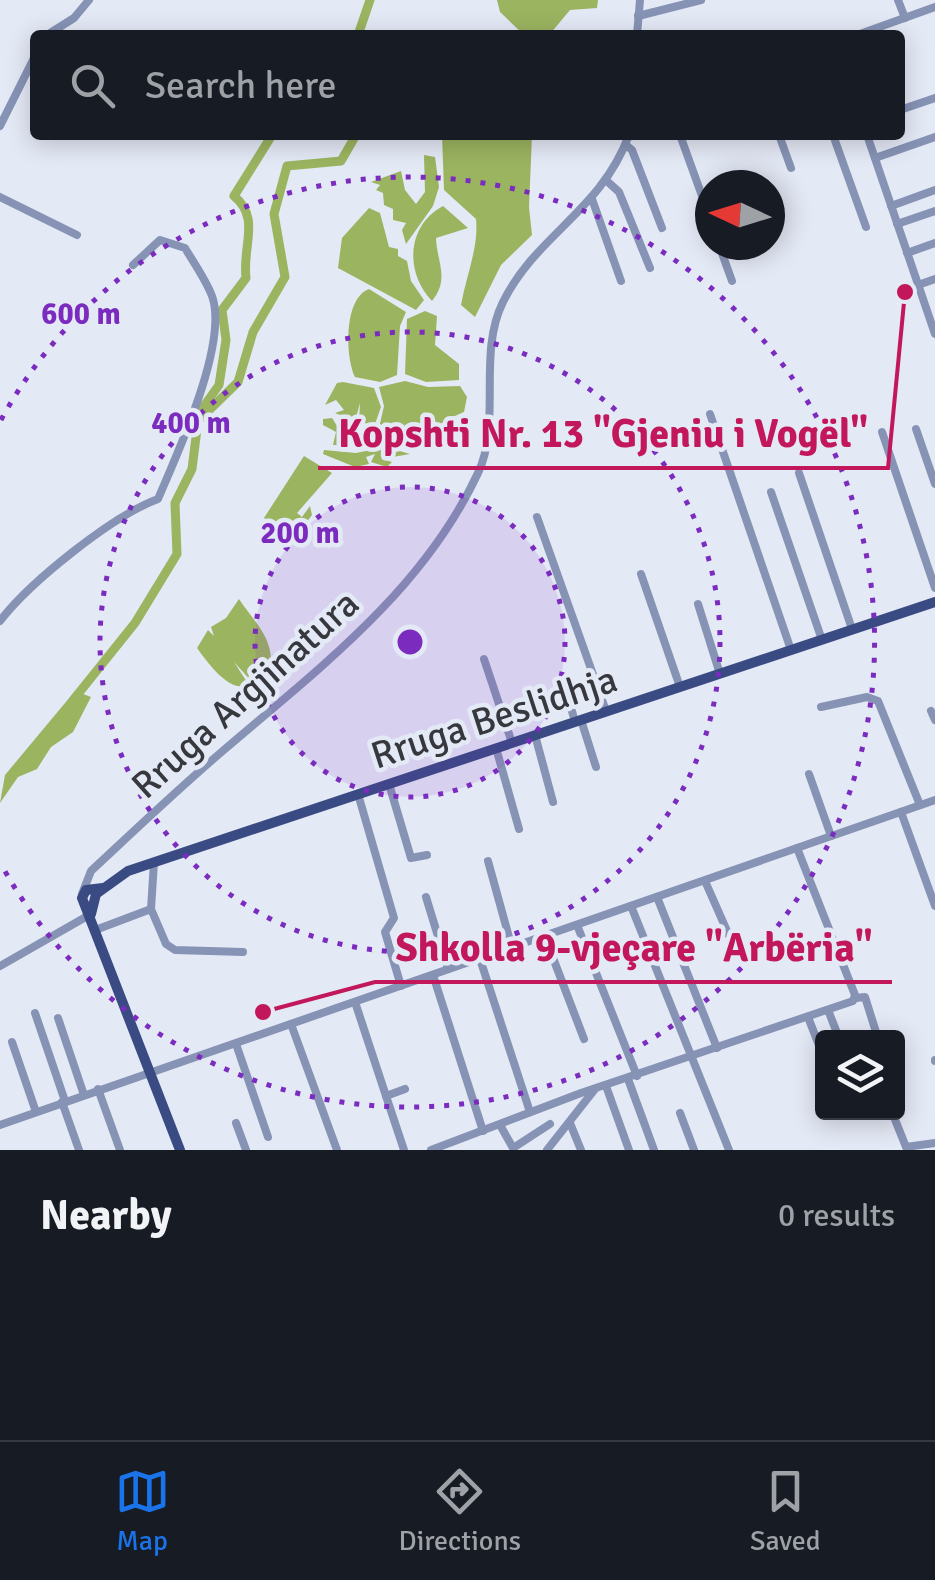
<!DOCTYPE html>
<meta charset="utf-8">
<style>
body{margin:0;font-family:Signika,sans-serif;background:#242831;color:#f1f3f6}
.controls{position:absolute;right:30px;bottom:30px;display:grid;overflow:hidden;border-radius:10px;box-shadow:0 5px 25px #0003}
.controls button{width:90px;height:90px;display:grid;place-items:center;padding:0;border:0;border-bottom:2px solid #363941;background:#171b24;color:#f1f3f6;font:50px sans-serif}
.compass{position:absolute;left:695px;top:170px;width:90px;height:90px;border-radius:50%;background:#171b24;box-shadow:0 5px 25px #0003;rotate:274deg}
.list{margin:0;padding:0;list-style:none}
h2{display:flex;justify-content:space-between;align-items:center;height:130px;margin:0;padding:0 40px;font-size:42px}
h2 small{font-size:32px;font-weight:400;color:#9ea1a6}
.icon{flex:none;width:55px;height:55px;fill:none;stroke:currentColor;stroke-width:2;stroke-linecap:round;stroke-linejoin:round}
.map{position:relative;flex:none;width:935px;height:1150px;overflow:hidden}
.search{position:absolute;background:#171b24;box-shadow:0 5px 25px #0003;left:30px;right:30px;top:30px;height:110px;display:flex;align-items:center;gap:25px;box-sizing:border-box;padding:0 35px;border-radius:10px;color:#9ea1a6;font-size:38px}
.sheet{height:290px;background:#171b24}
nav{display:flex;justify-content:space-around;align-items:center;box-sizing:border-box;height:140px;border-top:2px solid #363941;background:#171b24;font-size:28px;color:#9ea1a6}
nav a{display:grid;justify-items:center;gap:5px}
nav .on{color:#1a73e8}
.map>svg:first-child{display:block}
.water{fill:#9bb460}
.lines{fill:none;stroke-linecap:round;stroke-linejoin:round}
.river{stroke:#9bb460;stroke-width:9}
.minor{stroke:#8793b5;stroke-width:8}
.major{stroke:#3a4b84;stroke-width:10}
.ring{fill:none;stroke:#7b2cbf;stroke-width:5;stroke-dasharray:5 10}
.labels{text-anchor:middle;stroke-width:9;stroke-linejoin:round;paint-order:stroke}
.street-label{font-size:38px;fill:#36383d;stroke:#e4e9f6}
.centre{fill:#7b2cbf;stroke:#e4e9f6;stroke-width:5}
.ring-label{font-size:30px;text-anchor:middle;font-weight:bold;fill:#7b2cbf;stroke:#e4e9f6;stroke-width:9;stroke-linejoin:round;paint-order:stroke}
.leader{fill:none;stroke:#c2185b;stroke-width:4}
.callout-dot{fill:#c2185b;stroke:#e4e9f6;stroke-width:4}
.callout-label{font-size:40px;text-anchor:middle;font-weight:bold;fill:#c2185b;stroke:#e4e9f6;stroke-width:9;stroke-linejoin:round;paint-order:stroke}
</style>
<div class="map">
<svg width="935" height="1150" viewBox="0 0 935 1150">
<rect width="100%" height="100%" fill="#e4e9f6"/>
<!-- water -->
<g class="water">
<polygon points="497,0 598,0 597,8 570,10 550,34 524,35 500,12"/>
<path d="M442,135L467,139L471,135H532L529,207L532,235L501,265L475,317L461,305C466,276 479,247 476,219L444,190Z"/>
<polygon points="424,155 435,157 439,187 433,206 406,244 402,230 406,223 393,220 393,209 384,205 383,193 376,190 380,185 371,182 401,171 405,190 416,204 425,192"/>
<path d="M443,206L468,228L436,238C437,263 450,279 432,301C405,273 406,226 443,206Z"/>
<polygon points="369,208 380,213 389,247 398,249 398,256 407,261 411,281 424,300 416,310 338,268 342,238"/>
<path d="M369,289L406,312L400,326L397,375L380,382L355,377C345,355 344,298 369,289Z"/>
<polygon points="425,311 437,316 435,345 459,364 459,380 426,382 405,374 407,319"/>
<polygon points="405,381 428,387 460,386 467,397 464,412 448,419 452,424 464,420 462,439 410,447 404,443 407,433 401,433 394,443 366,433 366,429 379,428 384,406 379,387"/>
<polygon points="343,382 374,388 381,407 375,424 359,423 360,403 355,421 335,413 344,410 336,400 325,405 337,383"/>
<polygon points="332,418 339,429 349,433 360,428 361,438 380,446 333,445 336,432 323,425 323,419"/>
<polygon points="386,447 410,454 381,459 392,462 387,467 371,462 375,454 366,457 369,464 355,467 323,454 324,450 356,453"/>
<polygon points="304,456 332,473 297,513 302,517 310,506 312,515 294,539 264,518"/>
<path d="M239,599C252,619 271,635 271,660L254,673L253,683L234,662L249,685C230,694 208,663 197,648L208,630L214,636L211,627L226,618Z"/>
<polygon points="75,691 91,697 73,732 51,747 37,769 18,777 0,803 5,775"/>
</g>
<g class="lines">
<!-- river -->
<g class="river">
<polyline points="358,35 370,0"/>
<polyline points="199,420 238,382 253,332 285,277 274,214 287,166 341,161 356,135"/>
<path d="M74,699L135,623L177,554L175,503L192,469L199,413L219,385L226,340L222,310L246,278C242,246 261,218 234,196L272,135"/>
</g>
<!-- minor -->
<g class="minor">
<polyline points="898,0 905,18"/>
<polyline points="638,16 701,0"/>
<polyline points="47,35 74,18 89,0"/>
<polyline points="637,35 640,0"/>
<polyline points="857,35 935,7"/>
<polyline points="900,110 935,98"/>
<polyline points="0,126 35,56"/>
<polyline points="680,135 710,218"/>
<polyline points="779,135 791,168"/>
<polyline points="833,135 866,227"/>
<polyline points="867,135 935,334"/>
<polyline points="626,145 632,150 662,228"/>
<polyline points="875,158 935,137"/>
<polyline points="608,182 619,192 650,268"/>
<polyline points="0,197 77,235"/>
<polyline points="592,199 621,281"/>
<polyline points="891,206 935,190"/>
<polyline points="897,224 935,211"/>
<polyline points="719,245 732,281"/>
<polyline points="907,253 935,243"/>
<polyline points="918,285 935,279"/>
<polyline points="710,414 791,650"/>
<polyline points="916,429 935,484"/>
<polyline points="882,432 935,588"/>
<polyline points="799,473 852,629"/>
<polyline points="771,492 822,640"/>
<polyline points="537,517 606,711"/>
<polyline points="641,574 680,687"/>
<polyline points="698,604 720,674"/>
<path d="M0,621C30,582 112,516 158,499C177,454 229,343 212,296C206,280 194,263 185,248L160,240L133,265"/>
<polyline points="484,659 512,743"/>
<polyline points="565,686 575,722"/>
<polyline points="821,707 867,697 878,701 920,805"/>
<polyline points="931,711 935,720"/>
<polyline points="581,720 596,767"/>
<polyline points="535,735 553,802"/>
<polyline points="496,748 519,829"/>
<polyline points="809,774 831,836"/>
<polyline points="389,784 411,858 427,855"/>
<polyline points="358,794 394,918 385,932 401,986"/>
<polyline points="901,812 935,906"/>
<polyline points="488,861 512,948"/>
<polyline points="705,881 731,940"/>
<path d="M82,894L91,871C135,830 179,788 225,749C321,667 424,589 478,473C502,423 477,354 503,302C536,235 601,211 629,135"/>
<polyline points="426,897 448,969"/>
<polyline points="657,897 717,1048"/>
<polyline points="631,906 729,1150"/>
<polyline points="151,909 166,944 175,950 243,952"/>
<polyline points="577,925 637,1076"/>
<polyline points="98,929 151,909 154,862"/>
<polyline points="545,937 584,1039"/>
<polyline points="480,959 530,1112"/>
<polyline points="0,966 91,914"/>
<polyline points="433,975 483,1131"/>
<polyline points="856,998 865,997 876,1032"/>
<polyline points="355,1002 386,1096"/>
<polyline points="828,1010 839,1038"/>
<polyline points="35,1013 65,1101"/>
<polyline points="808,1017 822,1053"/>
<polyline points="58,1018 84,1095"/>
<polyline points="291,1024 337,1150"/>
<polyline points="12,1042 36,1112"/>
<polyline points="236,1044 268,1137"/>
<polyline points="935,1060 935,1061"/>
<polyline points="628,1079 654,1150"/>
<polyline points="606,1086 629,1150"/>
<polyline points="98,1089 120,1150"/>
<polyline points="62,1102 79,1150"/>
<polyline points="892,1112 906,1147 935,1143"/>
<polyline points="680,1113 694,1150"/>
<polyline points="236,1123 246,1150"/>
<polyline points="570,1123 581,1150"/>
<polyline points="0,1125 935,800"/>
<polyline points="500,1125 513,1148 550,1124"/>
<polyline points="404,1150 386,1096 405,1089"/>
<polyline points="431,1150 581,1093 853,1001 855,995 797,848"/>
<polyline points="547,1150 595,1089"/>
</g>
<!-- major -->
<g class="major">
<polyline points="103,888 86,890 82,898 180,1150"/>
<polyline points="91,914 96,894 128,871 935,602"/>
</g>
</g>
<!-- distance rings -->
<circle cx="410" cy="642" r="155" fill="#7b2cbf" fill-opacity=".12"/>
<g class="ring">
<circle cx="410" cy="642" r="155"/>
<circle cx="410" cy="642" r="310"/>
<path d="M1 420A465 465 0 1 1 1 864"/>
</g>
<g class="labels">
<!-- street labels -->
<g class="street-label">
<text transform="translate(245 694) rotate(-42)" y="13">Rruga Argjinatura</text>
<text transform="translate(494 717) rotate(-18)" y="13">Rruga Beslidhja</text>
</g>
</g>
<circle cx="410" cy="642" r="15" class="centre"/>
<g class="ring-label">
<text x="81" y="324">600 m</text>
<text x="191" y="433">400 m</text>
<text x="300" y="543">200 m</text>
</g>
<!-- callouts -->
<path class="leader" d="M905 292L888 468H318M263 1012L375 982H892"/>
<g class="callout-dot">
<circle cx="905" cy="292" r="10"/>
<circle cx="263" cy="1012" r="10"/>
</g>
<g class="callout-label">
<text x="603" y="447">Kopshti Nr. 13 "Gjeniu i Vogël"</text>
<text x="634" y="961">Shkolla 9-vjeçare "Arbëria"</text>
</g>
</svg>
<div class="controls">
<button><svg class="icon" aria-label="layers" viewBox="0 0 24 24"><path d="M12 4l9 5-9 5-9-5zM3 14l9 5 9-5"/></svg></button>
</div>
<svg class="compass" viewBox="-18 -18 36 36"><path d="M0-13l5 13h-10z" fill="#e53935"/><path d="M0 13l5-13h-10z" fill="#9ea1a6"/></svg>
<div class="search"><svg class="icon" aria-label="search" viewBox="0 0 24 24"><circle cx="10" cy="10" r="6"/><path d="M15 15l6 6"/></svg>Search here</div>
</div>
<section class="sheet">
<h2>Nearby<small>0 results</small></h2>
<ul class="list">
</ul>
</section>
<nav>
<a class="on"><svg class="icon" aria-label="map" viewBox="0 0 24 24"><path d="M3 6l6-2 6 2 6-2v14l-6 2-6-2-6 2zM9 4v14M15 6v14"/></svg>Map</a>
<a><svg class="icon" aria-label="directions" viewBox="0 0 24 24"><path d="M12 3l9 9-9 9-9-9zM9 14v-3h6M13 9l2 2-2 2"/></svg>Directions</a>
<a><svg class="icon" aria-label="saved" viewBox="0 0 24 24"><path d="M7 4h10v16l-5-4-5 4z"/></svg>Saved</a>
</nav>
